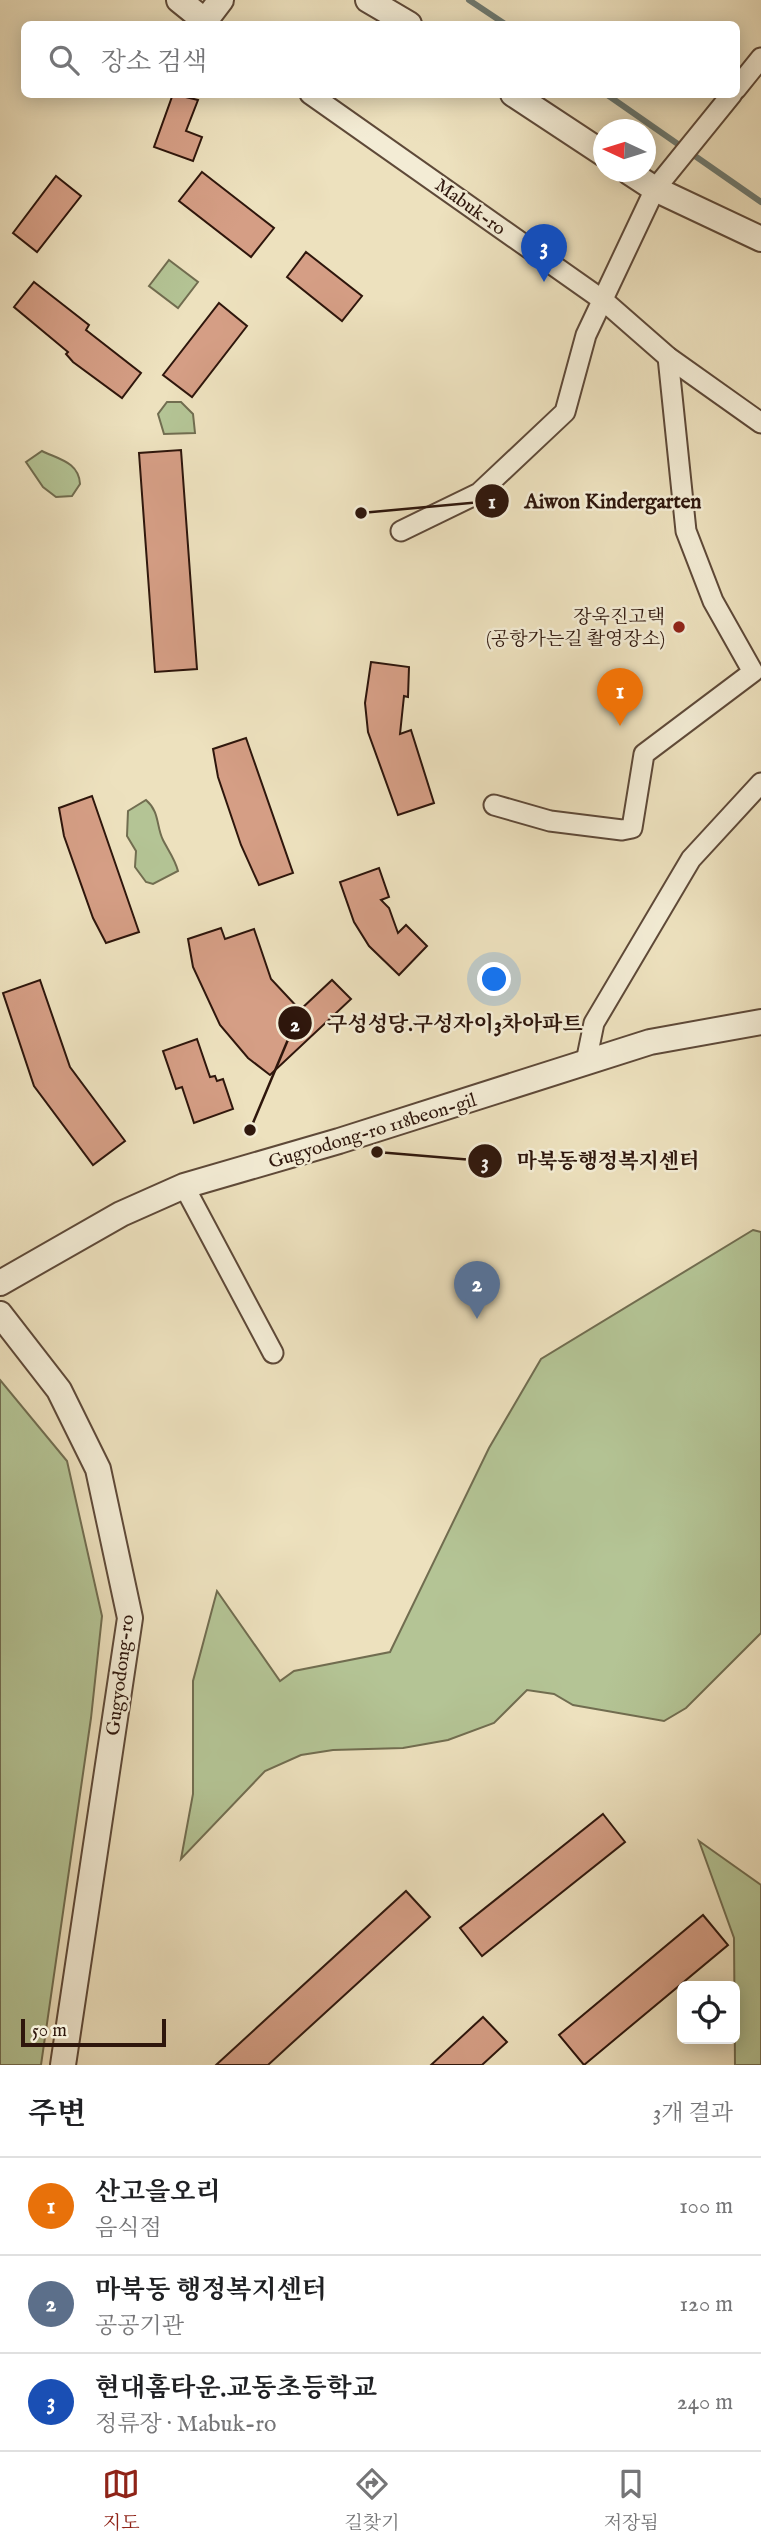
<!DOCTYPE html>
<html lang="ko">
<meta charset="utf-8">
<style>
body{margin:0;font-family:"IM FELL English","Noto Serif KR",serif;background:#f6f6f6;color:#202124}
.controls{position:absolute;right:21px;bottom:21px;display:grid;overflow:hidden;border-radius:10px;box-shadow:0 4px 18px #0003}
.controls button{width:63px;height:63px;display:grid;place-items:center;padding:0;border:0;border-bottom:2px solid #e0e0e0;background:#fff;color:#202124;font:35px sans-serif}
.compass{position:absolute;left:593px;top:119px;width:63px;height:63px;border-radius:50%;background:#fff;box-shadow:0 4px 18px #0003;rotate:274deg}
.scale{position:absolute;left:21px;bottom:18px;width:145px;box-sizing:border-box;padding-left:7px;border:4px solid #2e160c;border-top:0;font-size:19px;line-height:24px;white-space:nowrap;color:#2e160c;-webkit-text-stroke:5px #f3ecd5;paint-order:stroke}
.you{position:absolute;left:495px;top:980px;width:24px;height:24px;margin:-18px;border:5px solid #fff;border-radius:50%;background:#1a73e8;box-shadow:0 0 0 10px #1a73e833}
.badge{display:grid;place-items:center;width:46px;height:46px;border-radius:50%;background:#8f2418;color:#fff;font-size:23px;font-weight:700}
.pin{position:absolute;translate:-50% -58px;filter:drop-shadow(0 2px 4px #0008)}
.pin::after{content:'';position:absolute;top:37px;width:24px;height:21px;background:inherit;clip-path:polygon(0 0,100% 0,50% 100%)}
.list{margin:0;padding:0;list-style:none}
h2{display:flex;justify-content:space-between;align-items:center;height:91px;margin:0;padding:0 28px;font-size:30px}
h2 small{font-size:23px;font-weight:400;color:#757577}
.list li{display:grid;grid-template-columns:46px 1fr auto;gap:21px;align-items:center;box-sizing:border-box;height:98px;padding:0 28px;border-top:2px solid #e0e0e0}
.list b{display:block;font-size:26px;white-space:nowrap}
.list p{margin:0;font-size:23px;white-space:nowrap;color:#757577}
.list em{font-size:23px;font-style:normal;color:#757577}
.icon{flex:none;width:38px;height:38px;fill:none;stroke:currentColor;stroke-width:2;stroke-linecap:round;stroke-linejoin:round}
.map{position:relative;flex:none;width:761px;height:2065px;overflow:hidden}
.search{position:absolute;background:#fff;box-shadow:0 4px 18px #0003;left:21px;right:21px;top:21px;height:77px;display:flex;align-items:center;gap:18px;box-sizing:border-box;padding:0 24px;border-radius:10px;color:#757577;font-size:26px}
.sheet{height:385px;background:#fff}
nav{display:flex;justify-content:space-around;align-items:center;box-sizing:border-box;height:98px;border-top:2px solid #e0e0e0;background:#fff;font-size:19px;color:#757577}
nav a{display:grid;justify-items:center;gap:4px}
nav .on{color:#8f2418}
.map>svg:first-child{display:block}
.green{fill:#b4c495;stroke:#716d50;stroke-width:2}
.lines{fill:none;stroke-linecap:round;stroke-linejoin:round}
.stream{stroke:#6e7a71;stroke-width:6}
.building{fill:#d59e85;stroke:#2e160c;stroke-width:2}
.minor-casing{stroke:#5e4938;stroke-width:23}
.tertiary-casing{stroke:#5e4938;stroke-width:28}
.minor{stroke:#f3ecd5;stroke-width:19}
.tertiary{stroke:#f3ecd5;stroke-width:24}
.poi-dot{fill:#8f2418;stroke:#f3ecd5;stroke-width:2.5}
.labels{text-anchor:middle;stroke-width:5;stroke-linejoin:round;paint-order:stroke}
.street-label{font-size:19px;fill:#2e160c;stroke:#f3ecd5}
.poi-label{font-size:19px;fill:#2e160c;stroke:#f3ecd5;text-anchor:end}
.leader{fill:none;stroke:#2e160c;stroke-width:2.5}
.callout-dot{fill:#2e160c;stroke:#f3ecd5;stroke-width:2.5}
.mark-label{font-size:21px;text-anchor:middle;font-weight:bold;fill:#fff}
.callout-label{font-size:21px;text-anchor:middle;font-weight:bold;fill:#2e160c;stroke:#f3ecd5;stroke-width:5;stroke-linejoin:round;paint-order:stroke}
</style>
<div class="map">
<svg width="761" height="2065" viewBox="0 0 761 2065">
<rect width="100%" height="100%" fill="#ede1be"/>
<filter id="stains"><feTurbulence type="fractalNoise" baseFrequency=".00286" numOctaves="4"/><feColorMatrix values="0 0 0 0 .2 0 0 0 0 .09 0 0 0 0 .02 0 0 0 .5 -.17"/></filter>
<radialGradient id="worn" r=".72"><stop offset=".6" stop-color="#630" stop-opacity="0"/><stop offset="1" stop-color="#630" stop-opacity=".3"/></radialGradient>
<!-- green -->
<g class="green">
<polygon points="169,260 198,282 178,308 149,286"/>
<polygon points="167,402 181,402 193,414 195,433 164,434 158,414"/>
<path d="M42,451C58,459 79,462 80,484L72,496L56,497L43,487L26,462Z"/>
<path d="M146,800C160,812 156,826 163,840C168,850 175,859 178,871L153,884L146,882L135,867L136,851L127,836L128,811Z"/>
<polygon points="753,1230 761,1232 761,1633 686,1708 664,1721 573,1705 554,1694 527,1690 494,1723 448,1740 403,1748 333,1750 301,1755 265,1771 181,1859 193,1794 193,1681 217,1591 280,1681 294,1671 390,1652 489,1448 541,1359"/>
<polygon points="0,1380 67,1461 102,1616 91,1718 41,2065 0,2065"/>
<polygon points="699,1841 761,1885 761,2065 735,2065 734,1938"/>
</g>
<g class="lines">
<!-- stream -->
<g class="stream">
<polyline points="469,0 505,24"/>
<polyline points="606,94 761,202"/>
</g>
</g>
<!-- building -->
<g class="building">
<polygon points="173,94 198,100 186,131 202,137 193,161 154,147"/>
<polygon points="202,172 274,228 251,257 179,201"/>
<polygon points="56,176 81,196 37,252 13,233"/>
<polygon points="306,252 362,296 342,321 287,277"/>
<polygon points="34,282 89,325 86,330 141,373 122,398 73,362 66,354 68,352 14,307"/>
<polygon points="219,303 247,326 192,397 163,375"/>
<polygon points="181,450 197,669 155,672 139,453"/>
<polygon points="371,662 409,667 408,697 404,696 400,734 411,730 434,803 398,815 368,732 365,703"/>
<polygon points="246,738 293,873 259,885 241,845 218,777 213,749"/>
<polygon points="92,796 139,932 106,943 93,918 64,836 59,808"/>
<polygon points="379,868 389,897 381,900 389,908 398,933 406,925 427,946 399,975 369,946 354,922 340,882"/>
<polygon points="221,928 225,939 254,929 271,979 300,1010 332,980 351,999 270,1075 248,1058 220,1025 193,967 188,939"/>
<polygon points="40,980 70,1067 125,1141 93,1165 34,1086 3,993"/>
<polygon points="197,1039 210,1077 215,1076 217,1081 223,1079 233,1109 194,1123 182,1087 176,1089 163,1051"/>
<polygon points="603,1814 625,1842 482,1956 460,1928"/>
<polygon points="406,1891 430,1917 268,2065 216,2065"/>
<polygon points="703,1915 728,1945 584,2065 559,2035"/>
<polygon points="483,2017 507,2042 482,2065 431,2065"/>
</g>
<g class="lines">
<!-- minor casing -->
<g class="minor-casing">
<g id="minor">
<polyline points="736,89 761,58"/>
<polyline points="310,94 604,301 668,357 761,423"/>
<polyline points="401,531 479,493 565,412 586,335 655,189 732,94"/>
<polyline points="494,805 550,821 622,830 632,828 644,754 753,672 713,601 686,531 668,357"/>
<polyline points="586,1062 594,1023 691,859 761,783"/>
<polyline points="184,1186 273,1353"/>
</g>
</g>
<!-- tertiary casing -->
<g class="tertiary-casing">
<g id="tertiary">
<polyline points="179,0 205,21 221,0"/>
<polyline points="368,0 409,24"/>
<polyline points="513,94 604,154"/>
<polyline points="629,172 655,189 761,239"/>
<polyline points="0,1283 121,1214 184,1186 339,1141 650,1042 761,1022"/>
<polyline points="0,1314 59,1390 98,1469 130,1618 63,2065"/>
</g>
</g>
<!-- minor -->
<use href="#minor" class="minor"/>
<!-- tertiary -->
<use href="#tertiary" class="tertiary"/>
</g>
<!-- markers -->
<circle class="poi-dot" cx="679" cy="627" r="7"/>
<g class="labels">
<!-- street labels -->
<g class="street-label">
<text transform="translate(471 206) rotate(36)" y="7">Mabuk-ro</text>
<text transform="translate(372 1130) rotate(-17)" y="7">Gugyodong-ro 118beon-gil</text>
<text transform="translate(119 1675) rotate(-83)" y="7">Gugyodong-ro</text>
</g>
<!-- poi labels -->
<g class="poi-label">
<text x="665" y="623">장욱진고택<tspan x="665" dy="22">(공항가는길 촬영장소)</tspan></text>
</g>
</g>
<!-- callouts -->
<path class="leader" d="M361 513L492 501M250 1130L295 1023M377 1152L485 1161"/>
<g class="callout-dot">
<circle cx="361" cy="513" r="7"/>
<circle cx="250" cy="1130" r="7"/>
<circle cx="377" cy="1152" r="7"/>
<circle cx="492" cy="501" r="18"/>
<circle cx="295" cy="1023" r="18"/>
<circle cx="485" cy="1161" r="18"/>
</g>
<g class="mark-label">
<text x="492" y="508">1</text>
<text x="295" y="1031">2</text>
<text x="485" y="1168">3</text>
</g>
<g class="callout-label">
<text x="613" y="508">Aiwon Kindergarten</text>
<text x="455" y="1031">구성성당.구성자이3차아파트</text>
<text x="608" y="1168">마북동행정복지센터</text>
</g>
<rect width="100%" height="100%" filter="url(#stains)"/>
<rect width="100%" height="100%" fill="url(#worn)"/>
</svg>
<div class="controls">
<button><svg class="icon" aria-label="locate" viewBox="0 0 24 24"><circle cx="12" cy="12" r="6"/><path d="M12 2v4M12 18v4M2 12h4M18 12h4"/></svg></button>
</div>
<svg class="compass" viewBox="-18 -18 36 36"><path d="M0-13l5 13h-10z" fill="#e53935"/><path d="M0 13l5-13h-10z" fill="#757577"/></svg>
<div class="scale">50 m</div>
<div class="you"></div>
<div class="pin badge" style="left:620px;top:726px;background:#e8710a">1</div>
<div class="pin badge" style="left:477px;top:1319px;background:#5c6f8a">2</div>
<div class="pin badge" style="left:544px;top:282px;background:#1a4fb4">3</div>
<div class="search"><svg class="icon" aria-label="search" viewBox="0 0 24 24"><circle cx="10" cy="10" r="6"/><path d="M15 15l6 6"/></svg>장소 검색</div>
</div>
<section class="sheet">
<h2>주변<small>3개 결과</small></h2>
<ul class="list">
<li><span class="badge" style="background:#e8710a">1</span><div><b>산고을오리</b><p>음식점</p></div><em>100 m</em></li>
<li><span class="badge" style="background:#5c6f8a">2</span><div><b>마북동 행정복지센터</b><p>공공기관</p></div><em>120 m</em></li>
<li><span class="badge" style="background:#1a4fb4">3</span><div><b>현대홈타운.교동초등학교</b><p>정류장 · Mabuk-ro</p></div><em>240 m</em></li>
</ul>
</section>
<nav>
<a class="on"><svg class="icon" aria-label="map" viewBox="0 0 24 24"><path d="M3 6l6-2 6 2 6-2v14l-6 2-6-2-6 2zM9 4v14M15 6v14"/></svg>지도</a>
<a><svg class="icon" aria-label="directions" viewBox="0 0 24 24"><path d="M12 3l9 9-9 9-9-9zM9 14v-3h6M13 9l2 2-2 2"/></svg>길찾기</a>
<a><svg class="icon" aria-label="saved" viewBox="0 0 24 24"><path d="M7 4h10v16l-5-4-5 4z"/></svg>저장됨</a>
</nav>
